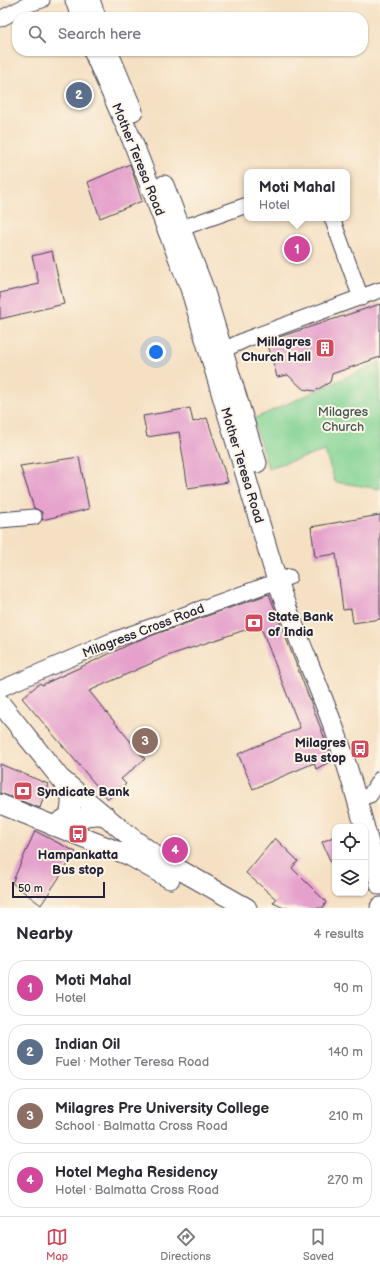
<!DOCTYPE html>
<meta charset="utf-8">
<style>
body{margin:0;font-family:"Balsamiq Sans",sans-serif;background:#f7f7f7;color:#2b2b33}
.controls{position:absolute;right:12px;bottom:12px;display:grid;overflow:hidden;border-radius:8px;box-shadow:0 1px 3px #0004}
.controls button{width:36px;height:36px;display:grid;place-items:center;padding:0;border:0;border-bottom:1px solid #e1e1e2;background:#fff;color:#2b2b33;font:20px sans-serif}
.scale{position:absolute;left:12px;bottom:10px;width:93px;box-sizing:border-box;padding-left:4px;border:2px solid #22223b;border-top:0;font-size:11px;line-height:14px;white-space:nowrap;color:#22223b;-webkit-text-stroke:3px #fcf5e5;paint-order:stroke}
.you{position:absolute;left:156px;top:352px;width:14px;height:14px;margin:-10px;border:3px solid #fff;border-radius:50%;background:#1a73e8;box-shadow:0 0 0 6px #1a73e833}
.badge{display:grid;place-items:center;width:26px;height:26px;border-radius:50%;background:#d1495b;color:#fff;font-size:13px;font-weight:700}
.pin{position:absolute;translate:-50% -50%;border:2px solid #fff;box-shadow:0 1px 4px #0006}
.popup{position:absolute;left:244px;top:169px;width:106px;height:52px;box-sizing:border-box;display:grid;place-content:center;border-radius:8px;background:#fff;filter:drop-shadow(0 1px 3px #0005);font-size:13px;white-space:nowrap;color:#7c7c81}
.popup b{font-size:15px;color:#2b2b33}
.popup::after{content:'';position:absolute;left:50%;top:100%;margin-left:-8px;border:8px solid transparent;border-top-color:#fff}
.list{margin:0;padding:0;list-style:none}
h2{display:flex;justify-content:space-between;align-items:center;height:52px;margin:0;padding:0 16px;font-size:17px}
h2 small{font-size:13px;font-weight:400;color:#7c7c81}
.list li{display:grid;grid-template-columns:26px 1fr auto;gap:12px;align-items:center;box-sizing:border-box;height:56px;margin:0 8px 8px;padding:0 8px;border:1px solid #e1e1e2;border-radius:16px}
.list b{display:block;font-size:15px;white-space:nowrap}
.list p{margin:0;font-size:13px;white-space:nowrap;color:#7c7c81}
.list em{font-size:13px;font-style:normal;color:#7c7c81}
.icon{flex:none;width:22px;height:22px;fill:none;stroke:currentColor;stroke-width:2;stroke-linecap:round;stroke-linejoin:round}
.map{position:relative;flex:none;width:380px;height:908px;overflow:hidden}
.search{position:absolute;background:#fff;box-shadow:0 1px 3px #0004;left:12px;right:12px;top:12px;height:44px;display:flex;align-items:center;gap:10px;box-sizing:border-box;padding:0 14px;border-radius:16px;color:#7c7c81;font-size:15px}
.sheet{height:308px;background:#fff}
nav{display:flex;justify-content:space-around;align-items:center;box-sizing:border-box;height:56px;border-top:1px solid #e1e1e2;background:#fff;font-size:11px;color:#7c7c81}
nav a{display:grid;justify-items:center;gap:2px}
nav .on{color:#d1495b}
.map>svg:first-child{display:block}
.green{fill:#7fd192;stroke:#507a66}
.building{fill:#e5a1cc}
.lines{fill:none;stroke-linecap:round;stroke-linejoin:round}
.minor-casing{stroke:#423e4f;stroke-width:17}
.major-casing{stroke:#423e4f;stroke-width:21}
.minor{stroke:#fff;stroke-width:15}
.major{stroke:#fff;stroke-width:19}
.labels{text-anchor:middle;stroke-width:4;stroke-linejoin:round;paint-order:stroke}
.street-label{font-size:13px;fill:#22223b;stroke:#fcf5e5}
.poi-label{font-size:13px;font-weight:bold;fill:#22223b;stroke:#fcf5e5;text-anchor:end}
.park-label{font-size:13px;fill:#3e5755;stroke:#fcf5e5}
</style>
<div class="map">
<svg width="380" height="908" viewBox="0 0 380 908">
<rect width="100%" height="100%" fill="#fcf5e5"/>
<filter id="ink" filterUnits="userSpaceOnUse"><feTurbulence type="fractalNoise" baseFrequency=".025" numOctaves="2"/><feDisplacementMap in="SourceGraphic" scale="8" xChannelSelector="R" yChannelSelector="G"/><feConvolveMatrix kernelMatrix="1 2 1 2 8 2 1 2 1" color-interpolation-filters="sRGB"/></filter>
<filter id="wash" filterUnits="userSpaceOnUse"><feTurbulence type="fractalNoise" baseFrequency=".012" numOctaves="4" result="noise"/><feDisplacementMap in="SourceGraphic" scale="16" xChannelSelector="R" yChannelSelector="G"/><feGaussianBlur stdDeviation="0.9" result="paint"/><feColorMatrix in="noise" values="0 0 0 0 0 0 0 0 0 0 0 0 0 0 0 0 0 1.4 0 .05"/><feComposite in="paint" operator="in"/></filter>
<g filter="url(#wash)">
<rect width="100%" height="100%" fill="#f5e0c3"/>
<!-- green -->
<polygon class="green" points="380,362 380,489 335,482 325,451 268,468 253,419"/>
<g id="blocks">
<!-- building -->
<g class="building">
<polygon points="130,164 142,201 100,218 88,182"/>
<polygon points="52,251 64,304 0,319 0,293 39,284 32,256"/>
<polygon points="380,304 380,357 332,374 330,382 315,391 303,389 288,375 277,377 267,341"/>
<polygon points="190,408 193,422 207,418 228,482 188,488 179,432 147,437 143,416"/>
<polygon points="79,457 89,509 42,520 42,512 34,508 20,466"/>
<polygon points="380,515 380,619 353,623 351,609 343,610 336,554 315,557 311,527"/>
<polygon points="269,594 333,760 316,769 314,763 253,789 238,754 300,728 260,625 170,655 89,691 145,759 121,779 126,784 108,799 22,698 40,683 42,685 139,640"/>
<polygon points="0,764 48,784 40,808 0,793"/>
<polygon points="35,831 76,852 41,905 12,883"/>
<polygon points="335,836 335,872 322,842"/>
<polygon points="275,838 298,861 292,868 326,902 323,908 284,908 273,903 276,899 246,873"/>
</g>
</g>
</g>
<g filter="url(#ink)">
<use href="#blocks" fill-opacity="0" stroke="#423e4f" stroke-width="1"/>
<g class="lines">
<!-- minor casing -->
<g class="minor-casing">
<g id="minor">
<polyline points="0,19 29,4 42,0"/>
<polyline points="332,218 361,298"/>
<polyline points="182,228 247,205"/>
<polyline points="223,350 247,339 380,290"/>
<polyline points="0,520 34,517"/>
<polyline points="0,689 111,641 289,577"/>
<polyline points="358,799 370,795 380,779"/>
</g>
</g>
<!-- major casing -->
<g class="major-casing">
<g id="major">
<polyline points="75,0 81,17"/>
<polyline points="90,0 96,17"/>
<path d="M93,51L132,140L190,288L277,581C296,635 319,686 338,739C355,787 367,836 380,885"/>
<polyline points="108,51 133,111"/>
<polyline points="164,185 204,289 257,463"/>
<polyline points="0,703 60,778 128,835 159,858 247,908"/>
<polyline points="0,804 82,837"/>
<path d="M106,816C92,813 62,817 82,837L130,856L170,879"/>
<path d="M53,826L69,816C73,799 72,794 62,780"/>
<polyline points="380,908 380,907"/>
</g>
</g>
<!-- minor -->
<use href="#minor" class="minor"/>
<!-- major -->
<use href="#major" class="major"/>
</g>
</g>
<!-- icons -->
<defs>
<g id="building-square" transform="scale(1)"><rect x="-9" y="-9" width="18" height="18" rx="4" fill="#d1495b" stroke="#fcf5e5"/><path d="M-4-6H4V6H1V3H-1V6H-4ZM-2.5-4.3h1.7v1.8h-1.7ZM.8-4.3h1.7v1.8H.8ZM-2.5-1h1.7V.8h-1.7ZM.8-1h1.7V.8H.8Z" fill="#fff"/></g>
<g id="bank-square" transform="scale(1)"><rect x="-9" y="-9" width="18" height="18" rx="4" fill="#d1495b" stroke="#fcf5e5"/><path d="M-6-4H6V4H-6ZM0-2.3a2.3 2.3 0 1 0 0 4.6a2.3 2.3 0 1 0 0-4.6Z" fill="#fff"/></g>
<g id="bus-square" transform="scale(1)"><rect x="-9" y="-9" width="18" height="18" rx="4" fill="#d1495b" stroke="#fcf5e5"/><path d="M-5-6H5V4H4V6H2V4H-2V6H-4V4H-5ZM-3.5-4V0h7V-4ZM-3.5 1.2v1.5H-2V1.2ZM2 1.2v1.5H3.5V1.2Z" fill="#fff"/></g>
</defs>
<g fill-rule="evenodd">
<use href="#building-square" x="325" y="348"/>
<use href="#bank-square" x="254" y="623"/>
<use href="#bus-square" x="360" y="749"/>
<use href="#bank-square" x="23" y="791"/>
<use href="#bus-square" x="78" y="834"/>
</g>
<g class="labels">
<!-- street labels -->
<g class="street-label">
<text transform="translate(139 159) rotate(68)" y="5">Mother Teresa Road</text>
<text transform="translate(243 465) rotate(73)" y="5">Mother Teresa Road</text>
<text transform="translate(143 630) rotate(-21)" y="5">Milagress Cross Road</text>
</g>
<!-- poi labels -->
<g class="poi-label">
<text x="311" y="346">Millagres<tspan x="311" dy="15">Church Hall</tspan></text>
<text x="268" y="621" text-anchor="start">State Bank<tspan x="268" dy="15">of India</tspan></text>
<text x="346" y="747">Milagres<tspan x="346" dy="15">Bus stop</tspan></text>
<text x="37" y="796" text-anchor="start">Syndicate Bank</text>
<text x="78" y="859" text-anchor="middle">Hampankatta<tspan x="78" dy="15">Bus stop</tspan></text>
</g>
<!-- park labels -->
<g class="park-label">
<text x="343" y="416">Milagres<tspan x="343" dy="15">Church</tspan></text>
</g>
</g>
</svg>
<div class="controls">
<button><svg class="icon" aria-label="locate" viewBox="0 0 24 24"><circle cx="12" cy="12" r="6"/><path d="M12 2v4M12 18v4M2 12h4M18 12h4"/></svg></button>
<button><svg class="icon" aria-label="layers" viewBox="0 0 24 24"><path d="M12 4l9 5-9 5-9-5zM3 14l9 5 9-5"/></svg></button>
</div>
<div class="scale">50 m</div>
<div class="you"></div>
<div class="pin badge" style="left:297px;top:249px;background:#d1479c">1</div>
<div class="popup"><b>Moti Mahal</b>Hotel</div>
<div class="pin badge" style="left:79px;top:95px;background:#5c6f8a">2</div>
<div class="pin badge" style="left:145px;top:741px;background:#8d6e63">3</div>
<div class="pin badge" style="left:175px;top:850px;background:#d1479c">4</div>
<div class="search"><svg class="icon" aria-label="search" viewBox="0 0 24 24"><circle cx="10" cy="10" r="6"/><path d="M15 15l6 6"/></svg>Search here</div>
</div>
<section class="sheet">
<h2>Nearby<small>4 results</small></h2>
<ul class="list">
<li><span class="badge" style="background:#d1479c">1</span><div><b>Moti Mahal</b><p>Hotel</p></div><em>90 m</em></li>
<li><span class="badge" style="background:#5c6f8a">2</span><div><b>Indian Oil</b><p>Fuel · Mother Teresa Road</p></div><em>140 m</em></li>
<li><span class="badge" style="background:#8d6e63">3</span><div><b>Milagres Pre University College</b><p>School · Balmatta Cross Road</p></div><em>210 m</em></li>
<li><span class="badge" style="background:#d1479c">4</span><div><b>Hotel Megha Residency</b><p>Hotel · Balmatta Cross Road</p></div><em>270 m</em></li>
</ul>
</section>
<nav>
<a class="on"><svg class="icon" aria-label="map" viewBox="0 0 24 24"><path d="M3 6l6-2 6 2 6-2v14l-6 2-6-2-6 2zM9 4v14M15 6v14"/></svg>Map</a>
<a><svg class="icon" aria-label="directions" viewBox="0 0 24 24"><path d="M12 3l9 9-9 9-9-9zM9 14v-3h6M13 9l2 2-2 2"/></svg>Directions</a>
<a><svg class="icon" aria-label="saved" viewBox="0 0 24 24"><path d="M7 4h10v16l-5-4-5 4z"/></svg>Saved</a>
</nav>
